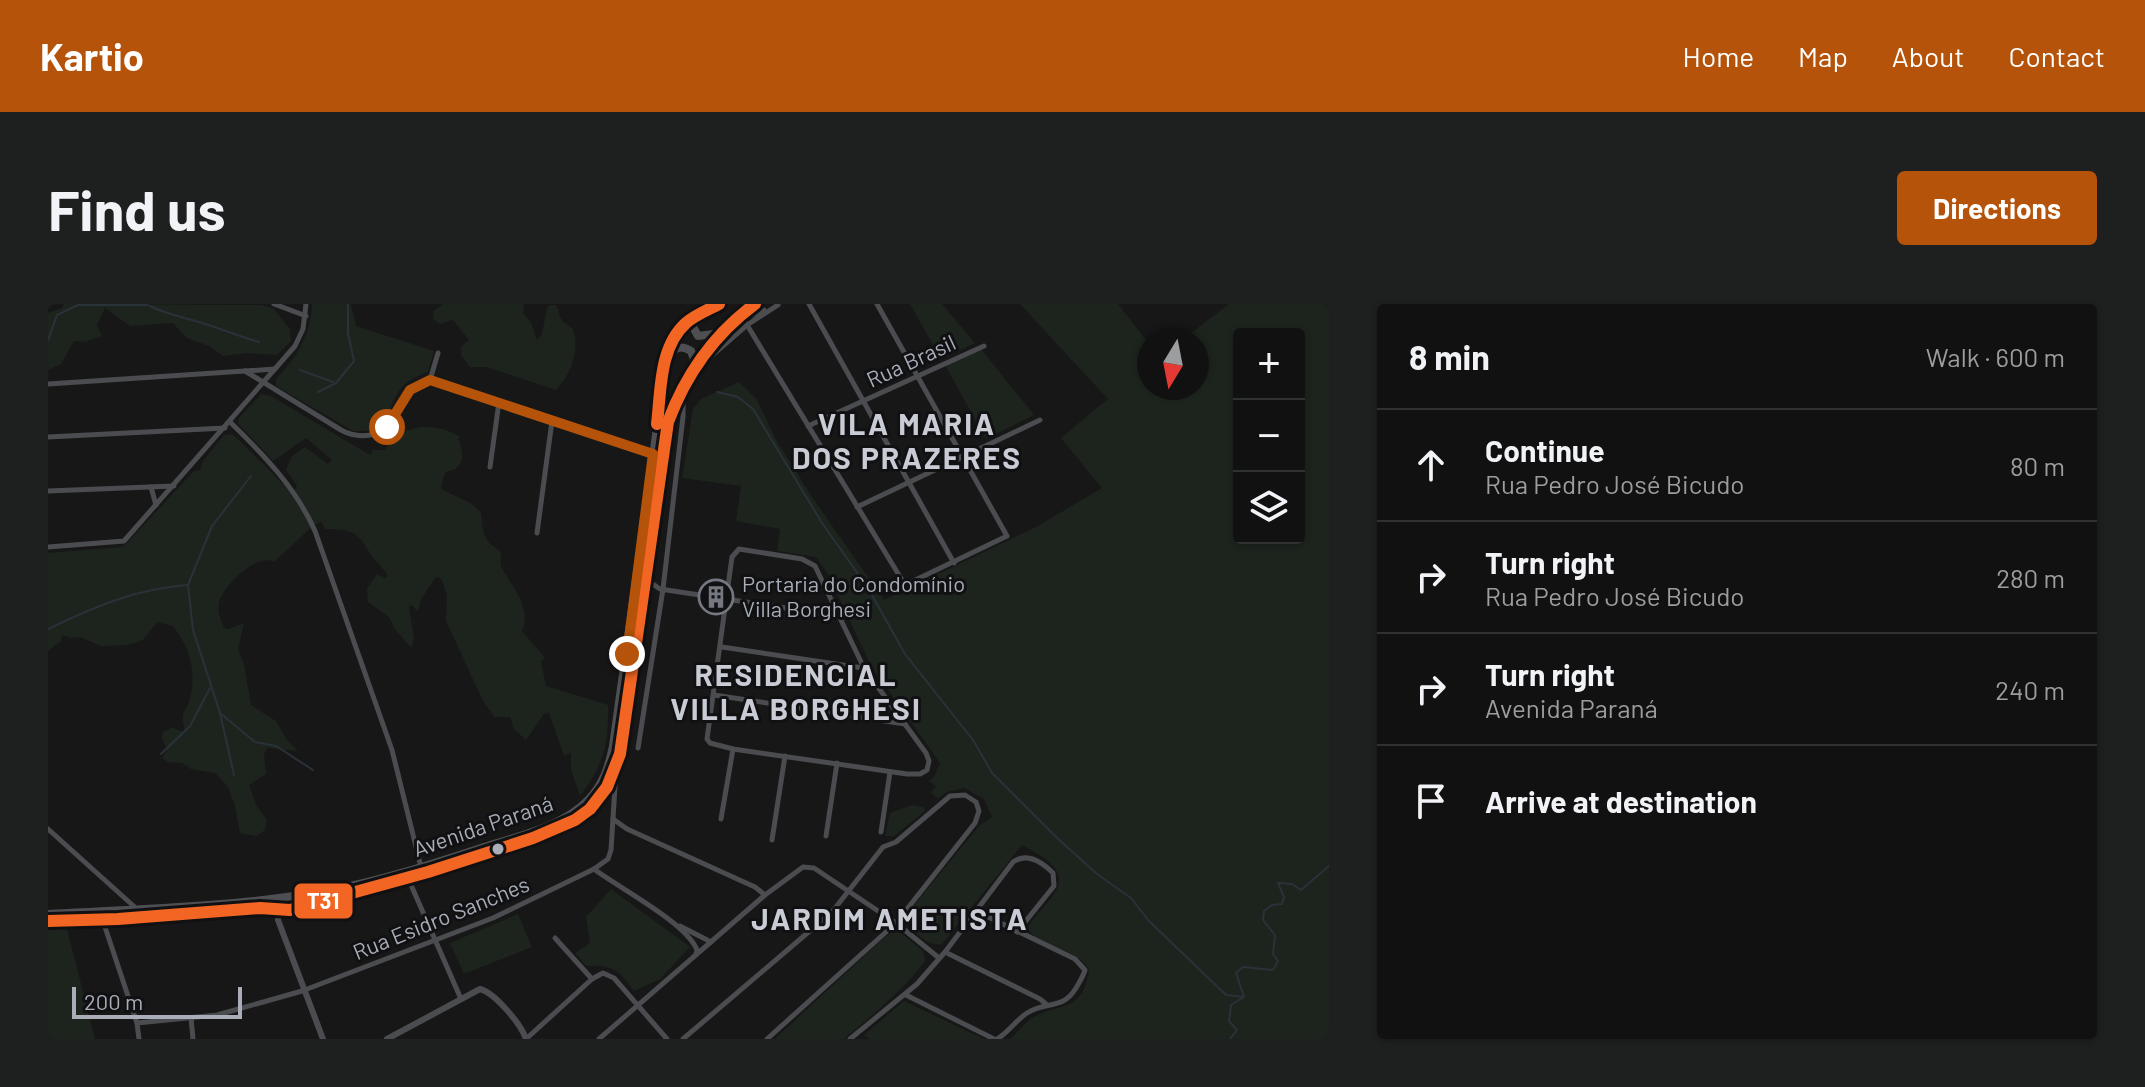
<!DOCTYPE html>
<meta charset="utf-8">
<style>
body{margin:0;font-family:Barlow,sans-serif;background:#1e1f1f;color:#f1f3f6}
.controls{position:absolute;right:24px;top:24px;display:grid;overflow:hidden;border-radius:8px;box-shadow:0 2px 6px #0004}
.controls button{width:72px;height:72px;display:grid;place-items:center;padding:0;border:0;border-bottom:2px solid #303131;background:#111;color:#f1f3f6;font:40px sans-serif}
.compass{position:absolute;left:1089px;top:24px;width:72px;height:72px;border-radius:50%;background:#111;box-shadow:0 2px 6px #0004;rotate:190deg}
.scale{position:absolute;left:24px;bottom:20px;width:170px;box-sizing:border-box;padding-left:8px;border:4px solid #a8adb8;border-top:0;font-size:22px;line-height:28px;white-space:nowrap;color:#a8adb8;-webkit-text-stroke:6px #111113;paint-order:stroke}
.stop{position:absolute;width:24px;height:24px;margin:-18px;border:6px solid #b45309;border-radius:50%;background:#fff}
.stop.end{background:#b45309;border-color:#fff;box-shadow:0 2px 8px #0008}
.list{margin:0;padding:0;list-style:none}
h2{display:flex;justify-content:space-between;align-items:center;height:104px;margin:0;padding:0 32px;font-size:34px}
h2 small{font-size:26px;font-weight:400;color:#9c9d9f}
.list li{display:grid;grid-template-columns:52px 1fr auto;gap:24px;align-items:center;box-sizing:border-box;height:112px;padding:0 32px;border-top:2px solid #303131}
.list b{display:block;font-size:30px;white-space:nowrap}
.list p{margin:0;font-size:26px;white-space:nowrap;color:#9c9d9f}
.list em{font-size:26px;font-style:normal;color:#9c9d9f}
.icon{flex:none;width:44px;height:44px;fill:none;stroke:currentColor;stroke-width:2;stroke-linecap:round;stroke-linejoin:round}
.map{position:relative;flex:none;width:1281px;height:735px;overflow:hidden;border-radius:8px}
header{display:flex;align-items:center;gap:48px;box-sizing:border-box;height:112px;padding:0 40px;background:#b45309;color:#fff}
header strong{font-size:38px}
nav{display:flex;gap:44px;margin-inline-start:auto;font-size:28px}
.intro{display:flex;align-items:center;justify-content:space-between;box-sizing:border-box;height:192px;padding:0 48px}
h1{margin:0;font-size:56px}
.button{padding:20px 36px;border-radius:8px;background:#b45309;color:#fff;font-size:28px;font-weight:700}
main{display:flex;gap:48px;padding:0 48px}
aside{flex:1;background:#111;border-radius:8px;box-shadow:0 2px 6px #0004}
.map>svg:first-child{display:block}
.green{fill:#1d241e;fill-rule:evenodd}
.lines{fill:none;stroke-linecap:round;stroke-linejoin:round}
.stream{stroke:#2a3239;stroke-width:2}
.minor{stroke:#4b4c50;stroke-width:5}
.tertiary{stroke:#4b4c50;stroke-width:6}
.primary{stroke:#4d4f52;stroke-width:8}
.bus-1-casing{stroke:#111113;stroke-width:18}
.bus-1{stroke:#f26522;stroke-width:12}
.route{stroke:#b45309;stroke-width:10}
.bus-dot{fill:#a8adb8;stroke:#111113;stroke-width:3}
.labels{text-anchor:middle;stroke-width:6;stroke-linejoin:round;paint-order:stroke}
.street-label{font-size:22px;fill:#a8adb8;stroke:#111113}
.poi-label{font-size:22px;fill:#a8adb8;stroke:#111113;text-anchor:start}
.district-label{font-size:30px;font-weight:bold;letter-spacing:2px;fill:#c9ccd4;stroke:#111113}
.line-badge{stroke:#111113;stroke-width:3}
.badge-label{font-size:22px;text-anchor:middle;font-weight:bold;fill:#fff}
</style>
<header>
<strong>Kartio</strong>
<nav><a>Home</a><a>Map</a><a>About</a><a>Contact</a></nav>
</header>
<div class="intro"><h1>Find us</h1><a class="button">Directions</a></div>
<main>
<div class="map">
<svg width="1281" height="735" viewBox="0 0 1281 735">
<rect width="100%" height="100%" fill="#171717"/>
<!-- green -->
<g class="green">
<polygon points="16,0 213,1 225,4 242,25 243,37 229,51 199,49 175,52 161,42 139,34 125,19 82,22 57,4 49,21 54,32 36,38 26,37 13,60 0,66 0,9 14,4"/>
<path d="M264,0H303L308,22L386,47L380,67C372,72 363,74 357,80C335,102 348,129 305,127L228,82V75C249,53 263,31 264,0Z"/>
<path d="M395,0H476L475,9L483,18L489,36L494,30L499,4L502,1H508C515,18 509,13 525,25C532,46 523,70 508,86L439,63H422L413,51V43L421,36L405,16L392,20L385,15L386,7Z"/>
<polygon points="862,0 894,0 927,39 893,55"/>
<path d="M972,0H1070L1101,40V84H1149V36H1134L1181,0H1281V735H962C971,728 976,718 986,713C1013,698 1035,709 1041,666C1029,642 992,647 980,625C984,614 993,607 1000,598C1027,568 999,555 974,541L894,640C879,643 860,625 858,611L932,521L944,513L936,495L916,484L899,488L890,494L883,489L888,482L881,477L886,473L892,459L823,362L780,270L768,253L729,247L732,225L688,217L693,182L634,174L645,105L653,95L691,78L709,96L727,134L764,193L836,296L988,223L1054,184L1013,134L1060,95ZM1191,30H1251V234H1191Z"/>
<polygon points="933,45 986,111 938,135 897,61"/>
<path d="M213,90L223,92L322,151L325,146H337C352,119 388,117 412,133L410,135C414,144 418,158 407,165C400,169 400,164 396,172C394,176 394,181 393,185L424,200L433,209L435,228L441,239L452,247C454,253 451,260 455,266C465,283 484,306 474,327L497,354L493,357L498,382L560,401C561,439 556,461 532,492L523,466V448L516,452L501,409L496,410L478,436L466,425L462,413H446L434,395L398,317L399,291L393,274L388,273L373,295L370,307L363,301L361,303L366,335L363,344L347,325L341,313L320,298L319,285L329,270L337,274L340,272C334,262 325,255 320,246C307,225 302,226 277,225L273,218L266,221L226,258C209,248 174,283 171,299C169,307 173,317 176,324L181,325L196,319L190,346L196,360L203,401L228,417L239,436L250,447L219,444L216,451L218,470L201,481L208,501L219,516L217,526L209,532L192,529L187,502L180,483L173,475L167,469L143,465L134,459L120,458L114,454L119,447L114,433L115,428L125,423L132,427H137C131,404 140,408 143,390C148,364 141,343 125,322L109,318L95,336L80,341L53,342L32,333L23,334L14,331L13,337L0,347V249L73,243L79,239L146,167L152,166L155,157L176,131L184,130L189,134L244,189L249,182L238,166L244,152L257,143L280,160L284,156L258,134L225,157L190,119L191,114Z"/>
<polygon points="864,501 876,503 877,507 846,532 837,532 842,509"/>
<path d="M563,585L642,643L612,675L586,687C570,665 565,661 538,662L527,649L542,639L538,613Z"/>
<polygon points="470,610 484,643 416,670 402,639"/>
<polygon points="18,621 47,735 0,735 0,622"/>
<path d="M849,626L875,647L877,657C859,683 821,714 796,735H727L838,632Z"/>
<polygon points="856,697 936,735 822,735 816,731"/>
</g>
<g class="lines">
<!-- stream -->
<g class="stream">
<path d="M102,2C118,10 134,13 151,18C171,24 190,32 211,38"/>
<polyline points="0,36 9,11 30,1 100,1"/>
<polyline points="252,66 285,78"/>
<polyline points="270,88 288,79 306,57 300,29 300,0"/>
<polyline points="669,88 690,93 705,105 774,219 820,284 857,350 925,436 944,469 1007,532 1049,570 1083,594 1100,616 1178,691 1196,693"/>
<path d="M0,325C46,303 87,285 139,281"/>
<polyline points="172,409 207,438 228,442 265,466"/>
<polyline points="113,450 142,422 162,384"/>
<polyline points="186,471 172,409 145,326 140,281 164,222 203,172"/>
<polyline points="1182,735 1189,726 1181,717 1183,701 1196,693 1188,669 1195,663 1225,666 1230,657 1225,650 1227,631 1215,616 1216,607 1224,601 1234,600 1236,593 1230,579 1244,580 1253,586 1281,562"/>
</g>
<!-- minor -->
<g class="minor">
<polyline points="226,0 258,12"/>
<polyline points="761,0 906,259"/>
<polyline points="693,11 857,281 959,232 829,0"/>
<polyline points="696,15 716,6"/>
<path d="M197,67L293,126C309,135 334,134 345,117C358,99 358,82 382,76L605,150"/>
<polyline points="646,67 699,21 730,1"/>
<polyline points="382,76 390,49"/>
<polyline points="0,80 227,65"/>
<path d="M182,118C216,151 248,184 267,227L344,446L373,563"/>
<polyline points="760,122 936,42"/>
<polyline points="0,133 177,124"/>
<polyline points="442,163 451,98"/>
<polyline points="103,183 108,201"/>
<polyline points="0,187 126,182"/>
<polyline points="809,203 992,116"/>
<polyline points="489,229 504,117"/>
<polyline points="0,243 76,237 247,42 255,25 258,0"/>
<polygon points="691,245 754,255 767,262 816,364 878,449 881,457 879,466 872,470 859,470 685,445 662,439 659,435 684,253"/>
<polyline points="599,276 612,285 791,312"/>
<polyline points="674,343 815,364"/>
<polyline points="666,391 857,420"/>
<polyline points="590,444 615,285 635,113 635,87"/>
<polyline points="565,515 579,525 707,583 717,591"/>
<polyline points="673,515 685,445"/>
<polyline points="0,525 90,606"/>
<polyline points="833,528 842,468"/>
<polyline points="778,532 789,459"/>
<polyline points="724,536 737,452"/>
<path d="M546,565C571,584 639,619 649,646L648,650"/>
<polyline points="360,574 413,695"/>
<path d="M928,607L1027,655L1037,666C1035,673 1032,677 1028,684C1014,707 999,696 979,709C967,717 960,729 949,735"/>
<polyline points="54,614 89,719 91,735"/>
<polyline points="632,622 663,638"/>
<polyline points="507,634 544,675"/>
<polyline points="897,648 992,695 998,700"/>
<polyline points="858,691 946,735"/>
<polyline points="143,714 145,735"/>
<polyline points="89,719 169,711 254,687 445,614 546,565 560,555 563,546 568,467"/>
<polyline points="478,735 544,675 555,669 566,674 619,735"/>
<polyline points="551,735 717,591 755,563 766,564 848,619 891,654"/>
<polyline points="635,735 784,608 835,543 848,538 902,492 917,491 928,498 931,507 927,519 848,619 719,735"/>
<path d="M802,735L869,680L897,648L965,558C979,548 994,558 1005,569L1006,582L969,628"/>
</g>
<!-- tertiary -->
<g class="tertiary">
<polyline points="230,605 230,616 275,735"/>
<path d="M339,735L432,685C447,689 473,720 478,735"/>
</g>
<!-- primary -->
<g class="primary">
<polyline points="648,13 645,23 650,32 674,29"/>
<path d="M620,51C628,43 633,41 643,47L646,55L644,61"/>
<path d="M0,610C93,605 186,603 278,587C332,577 384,560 436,543C470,532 514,523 540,496C555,481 561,462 565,442L619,51C631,21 643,15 671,0"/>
<path d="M0,617L70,615L212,604L242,606L380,568L485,534L527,516L542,505L559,483L572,450L620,118C635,72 666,27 707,0"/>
</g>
<!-- bus-1 casing -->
<g class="bus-1-casing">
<g id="bus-1">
<path d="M609,120C613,87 611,43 638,19C647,11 660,6 671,0"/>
<path d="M0,617L70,615L212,604L242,606L380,568L485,534L527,516L542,505L559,483L572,450L620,118C638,70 665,31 707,0"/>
</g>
</g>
<!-- bus-1 -->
<use href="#bus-1" class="bus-1"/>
</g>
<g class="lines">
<!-- route -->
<polyline class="route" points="339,123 362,86 382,76 605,150 579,350"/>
</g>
<!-- icons -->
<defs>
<g id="building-ring" transform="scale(1.8)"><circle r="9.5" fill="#111113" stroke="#757880" stroke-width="1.5"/><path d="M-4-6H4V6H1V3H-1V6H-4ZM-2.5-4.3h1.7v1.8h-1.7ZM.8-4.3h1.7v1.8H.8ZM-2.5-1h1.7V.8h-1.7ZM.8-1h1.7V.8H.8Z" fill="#757880"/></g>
</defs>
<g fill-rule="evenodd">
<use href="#building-ring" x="668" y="293"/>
</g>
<!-- markers -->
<circle class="bus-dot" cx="450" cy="545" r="7"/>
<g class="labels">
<!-- street labels -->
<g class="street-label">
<text transform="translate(863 57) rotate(-25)" y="8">Rua Brasil</text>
<text transform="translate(435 522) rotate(-19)" y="8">Avenida Paraná</text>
<text transform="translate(393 614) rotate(-22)" y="8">Rua Esidro Sanches</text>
</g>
<!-- poi labels -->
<g class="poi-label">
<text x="694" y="288">Portaria do Condomínio<tspan x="694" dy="25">Villa Borghesi</tspan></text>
</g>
<!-- district labels -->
<g class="district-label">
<text x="859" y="131">VILA MARIA<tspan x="859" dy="34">DOS PRAZERES</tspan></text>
<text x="748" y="382">RESIDENCIAL<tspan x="748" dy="34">VILLA BORGHESI</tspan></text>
<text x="842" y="626">JARDIM AMETISTA</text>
</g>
</g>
<rect class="line-badge" x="245" y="578" width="61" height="38" rx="8" fill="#f26522"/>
<g class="badge-label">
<text x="275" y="605">T31</text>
</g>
</svg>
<div class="controls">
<button>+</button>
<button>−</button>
<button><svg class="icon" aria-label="layers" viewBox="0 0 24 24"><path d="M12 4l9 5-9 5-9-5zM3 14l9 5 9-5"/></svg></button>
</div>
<svg class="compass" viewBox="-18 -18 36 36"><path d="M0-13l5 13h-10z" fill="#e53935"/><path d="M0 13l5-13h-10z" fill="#9c9d9f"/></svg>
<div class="scale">200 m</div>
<div class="stop" style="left:339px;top:123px"></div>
<div class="stop end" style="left:579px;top:350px"></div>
</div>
<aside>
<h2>8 min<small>Walk · 600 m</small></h2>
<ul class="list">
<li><svg class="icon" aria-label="ahead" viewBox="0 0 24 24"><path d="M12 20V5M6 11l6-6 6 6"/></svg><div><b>Continue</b><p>Rua Pedro José Bicudo</p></div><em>80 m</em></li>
<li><svg class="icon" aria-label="right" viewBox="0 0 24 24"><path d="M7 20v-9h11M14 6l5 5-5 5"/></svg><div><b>Turn right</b><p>Rua Pedro José Bicudo</p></div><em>280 m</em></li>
<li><svg class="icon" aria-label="right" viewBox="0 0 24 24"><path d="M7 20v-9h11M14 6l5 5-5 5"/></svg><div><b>Turn right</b><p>Avenida Paraná</p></div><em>240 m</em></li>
<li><svg class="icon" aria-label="arrive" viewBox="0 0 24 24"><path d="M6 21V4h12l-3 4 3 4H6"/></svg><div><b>Arrive at destination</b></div></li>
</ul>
</aside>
</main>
